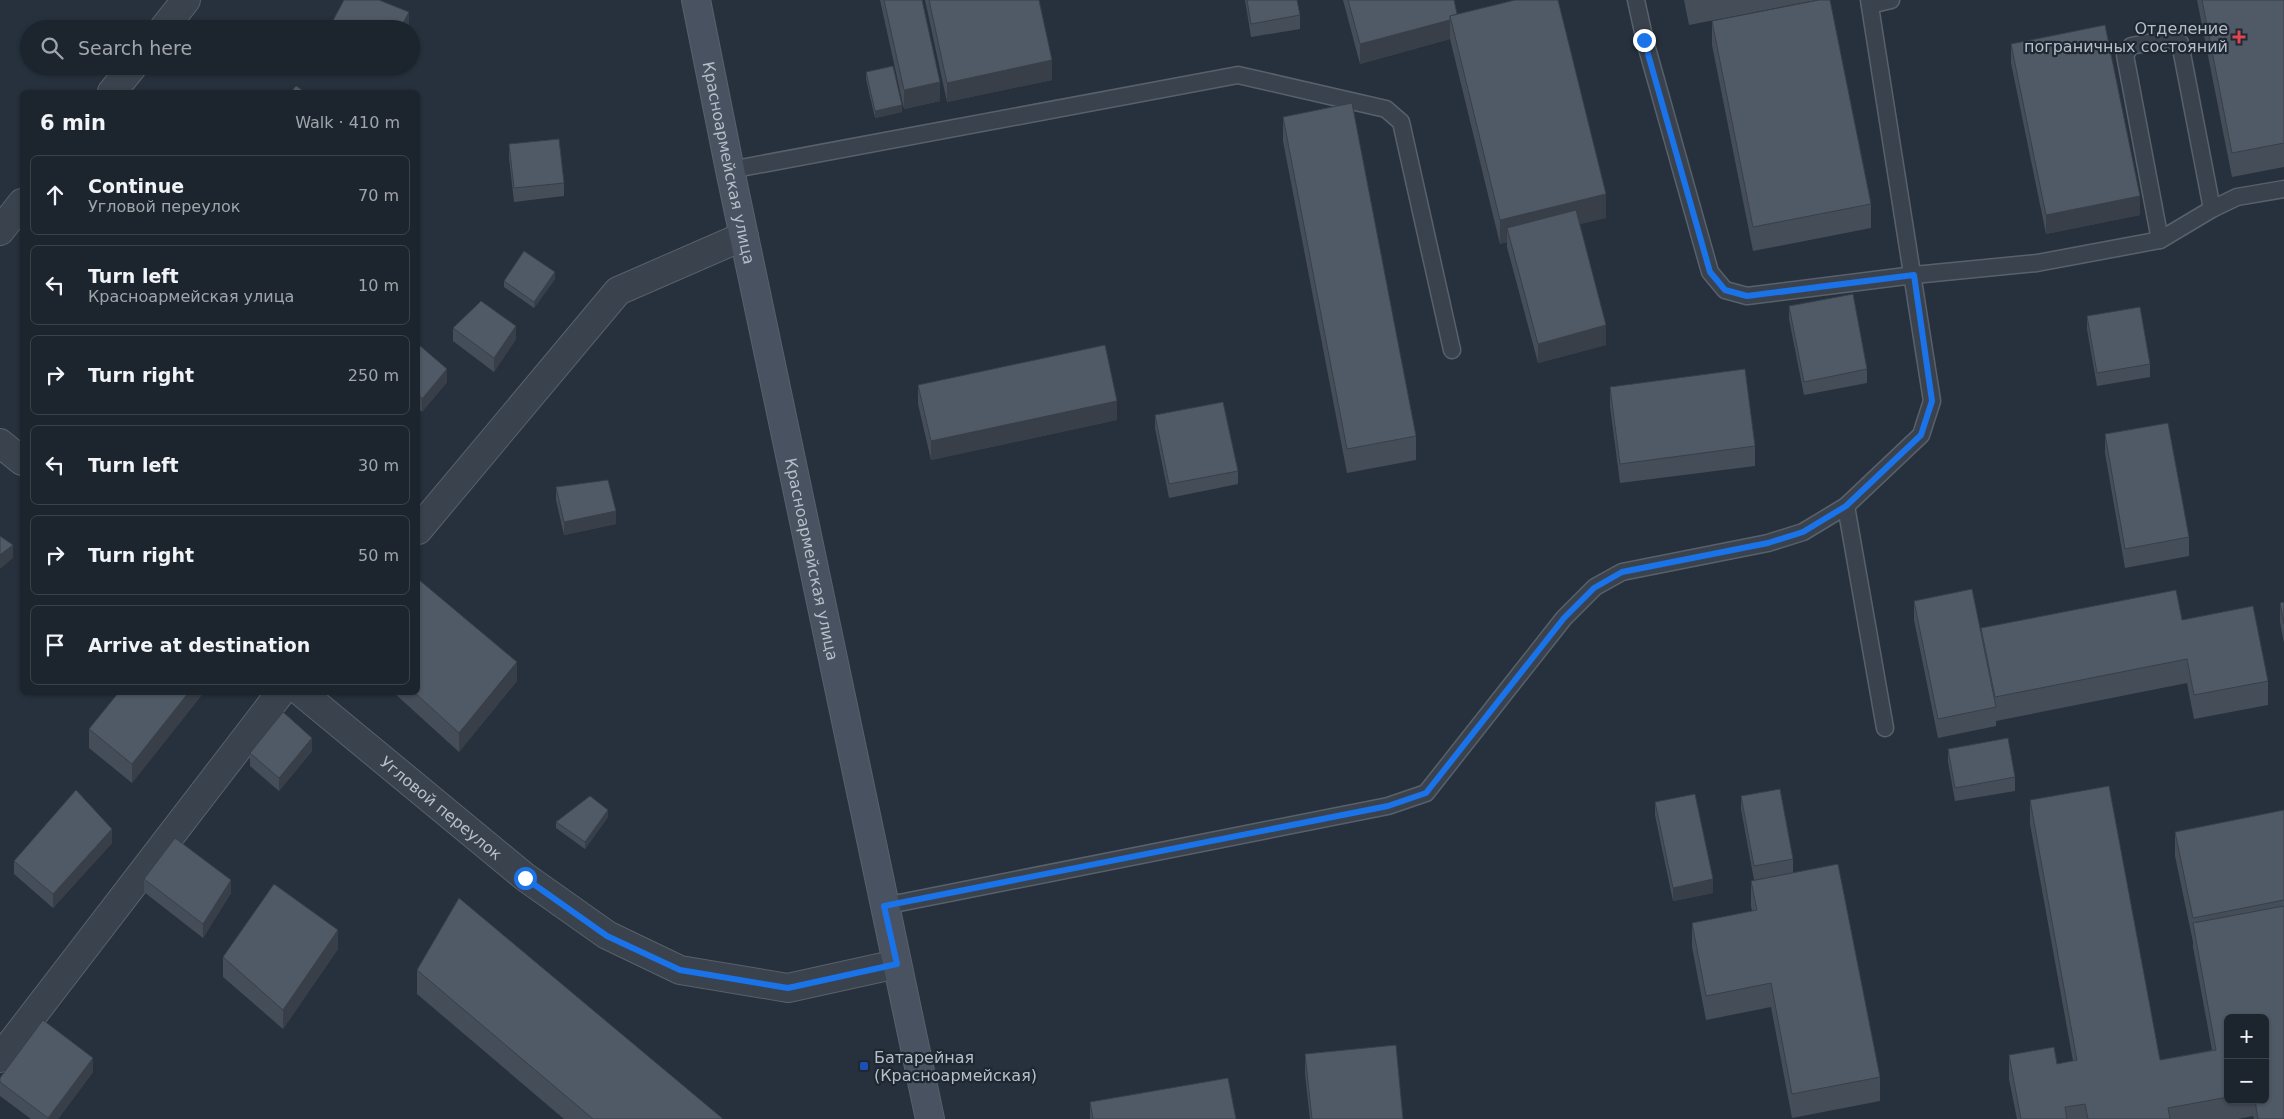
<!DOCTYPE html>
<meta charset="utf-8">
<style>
body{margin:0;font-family:"DejaVu Sans",sans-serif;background:#29313a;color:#f1f3f6}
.controls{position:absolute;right:15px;bottom:15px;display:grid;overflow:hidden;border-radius:8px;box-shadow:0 1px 4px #0004}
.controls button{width:45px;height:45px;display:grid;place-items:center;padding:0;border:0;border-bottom:1px solid #3a424a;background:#1c252e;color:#f1f3f6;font:25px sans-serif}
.stop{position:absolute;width:15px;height:15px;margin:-11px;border:4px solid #1a73e8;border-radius:50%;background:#fff}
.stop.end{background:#1a73e8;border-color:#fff;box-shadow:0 1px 5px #0008}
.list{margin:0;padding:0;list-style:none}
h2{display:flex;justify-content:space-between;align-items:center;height:65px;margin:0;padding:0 20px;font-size:21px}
h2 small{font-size:16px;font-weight:400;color:#a0a5aa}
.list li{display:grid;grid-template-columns:32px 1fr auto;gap:15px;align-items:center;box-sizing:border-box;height:80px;margin:0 10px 10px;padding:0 10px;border:1px solid #3a424a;border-radius:8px}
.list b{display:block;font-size:19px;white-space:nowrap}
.list p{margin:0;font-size:16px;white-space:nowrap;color:#a0a5aa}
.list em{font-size:16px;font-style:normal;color:#a0a5aa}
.icon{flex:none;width:28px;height:28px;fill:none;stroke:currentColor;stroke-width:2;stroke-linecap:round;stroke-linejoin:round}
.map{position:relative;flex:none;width:2284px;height:1119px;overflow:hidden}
.search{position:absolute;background:#1c252e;box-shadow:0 1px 4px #0004;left:20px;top:20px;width:400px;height:55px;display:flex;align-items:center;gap:12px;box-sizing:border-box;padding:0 18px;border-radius:28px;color:#a0a5aa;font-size:19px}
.panel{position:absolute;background:#1c252e;box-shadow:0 1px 4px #0004;left:20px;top:90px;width:400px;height:605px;border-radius:8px}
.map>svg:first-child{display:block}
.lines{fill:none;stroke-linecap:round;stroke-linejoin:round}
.lane-casing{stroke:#58616b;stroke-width:19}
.street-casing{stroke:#58616b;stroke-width:30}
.secondary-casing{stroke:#58616b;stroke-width:30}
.lane{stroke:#3a434d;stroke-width:16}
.street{stroke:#3a434d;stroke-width:28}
.secondary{stroke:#485260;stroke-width:28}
.wall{fill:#454d59;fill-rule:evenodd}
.shaded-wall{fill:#383f48}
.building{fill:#505a67;stroke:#383f48}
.route{stroke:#1a73e8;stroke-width:6}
.health-dot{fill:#e0444e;stroke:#1f2832;stroke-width:2}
.transit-dot{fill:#1a4fb4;stroke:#1f2832;stroke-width:2}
.labels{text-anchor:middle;stroke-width:4.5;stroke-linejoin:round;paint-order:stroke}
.poi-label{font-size:16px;fill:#b6bec8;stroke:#1f2832;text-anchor:end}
.street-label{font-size:16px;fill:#b6bec8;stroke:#1f2832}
</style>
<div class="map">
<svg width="2284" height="1119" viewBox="0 0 2284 1119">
<rect width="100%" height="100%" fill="#26313d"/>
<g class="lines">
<!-- lane casing -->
<g class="lane-casing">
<g id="lane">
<polyline points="1636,0 1645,41 1710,272 1725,290 1747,296 1914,275 2037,263 2160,240 2212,209 2237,197 2284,189"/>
<polyline points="1870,5 1891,0"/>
<polyline points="730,170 1238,75 1386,109 1401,122 1452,350"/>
<polyline points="2160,240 2125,55 2131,46 2169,39 2180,43 2212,209"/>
<polyline points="1846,506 1885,728"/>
<polyline points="884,906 1388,806 1426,793 1564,618 1595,587 1622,572 1768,543 1803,532 1846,506 1921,435 1932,401 1869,0"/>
</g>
</g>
<!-- street casing -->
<g class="street-casing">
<g id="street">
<polyline points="163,29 186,0"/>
<polyline points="112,92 133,66"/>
<polyline points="0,231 22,203"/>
<polyline points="0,443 22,461"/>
<polyline points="418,530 618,291 744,236"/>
<path id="s1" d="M301,692L525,877L607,935L680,970L788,988L897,964"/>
<polyline points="0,1058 281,692"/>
</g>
</g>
<!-- secondary casing -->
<g class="secondary-casing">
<g id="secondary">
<path id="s2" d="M696,0L730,170L930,1119"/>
</g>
</g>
<!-- lane -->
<use href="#lane" class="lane"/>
<!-- street -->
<use href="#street" class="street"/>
<!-- secondary -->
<use href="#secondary" class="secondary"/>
</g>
<!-- wall -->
<g class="wall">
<polygon points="880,0 922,0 940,101 904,109"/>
<polygon points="925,0 1039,0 1052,80 947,102"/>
<polygon points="1245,0 1297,0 1300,15 1300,29 1251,37"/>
<polygon points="1343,0 1454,0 1457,14 1606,218 1579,224 1606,345 1538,363 1507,247 1507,242 1500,244 1450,39 1360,64"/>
<polygon points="1684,0 1817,0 1689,25"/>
<polygon points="2197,0 2284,0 2284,167 2232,177"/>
<polygon points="1712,21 1871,204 1871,228 1753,251 1712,45"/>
<polygon points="2011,44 2140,215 2046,234 2011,63"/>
<polygon points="376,66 388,66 385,71"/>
<polygon points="866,72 902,112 875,118 866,79"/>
<polygon points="1283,117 1416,436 1416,460 1347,473 1283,141"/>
<polygon points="509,144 564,183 564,196 514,202 509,158"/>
<polygon points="555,279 534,308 504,287 504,281"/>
<polygon points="1789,306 1867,369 1867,383 1804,395 1789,319"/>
<polygon points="2087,316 2150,364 2150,377 2097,386 2087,329"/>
<polygon points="453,328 516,339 494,372 453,341"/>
<polygon points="418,344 447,382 422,412 418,408"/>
<polygon points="918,385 1117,420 931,460 918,404"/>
<polygon points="1610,387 1755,446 1755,466 1620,483 1610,406"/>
<polygon points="1155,415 1238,471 1238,484 1169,498 1155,428"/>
<polygon points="2105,434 2189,537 2189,556 2125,568 2105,453"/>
<polygon points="556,487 616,524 564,535 556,500"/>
<polygon points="22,592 22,611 20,609 20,596"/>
<polygon points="1914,601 1981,632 1981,628 2182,620 2268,681 2268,705 2194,719 2187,683 1996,721 1996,726 1938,738 1914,620"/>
<polygon points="2284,602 2284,643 2280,622 2280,603"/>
<polygon points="517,681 459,752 393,692 418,692"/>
<polygon points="119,692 204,692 132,783 89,748 89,729"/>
<polygon points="1948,749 2015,777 2015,791 1955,801 1948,762"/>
<polygon points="312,751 279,791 250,766 250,753"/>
<polygon points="1741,796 1793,859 1793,873 1754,880 1741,809"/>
<path d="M2030,800L2160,1060L2212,1050L2193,947V942L2175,856V832L2284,810V1119H2254L2253,1116L2238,1119H2017L2009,1079V1055L2057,1064L2073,1061L2030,824ZM2228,1018L2265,1100H2228Z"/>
<polygon points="1655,802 1713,893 1673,901 1655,815"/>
<polygon points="608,817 585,849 556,828 556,822"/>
<polygon points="112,843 53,908 14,874 14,861"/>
<polygon points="144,879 231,893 203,938 144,892"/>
<polygon points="1751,881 1880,1077 1880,1101 1792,1118 1771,1007 1706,1020 1692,947 1692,923 1752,911 1751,906"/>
<polygon points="338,949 283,1029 223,977 223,957"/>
<polygon points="417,970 722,1119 564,1119 417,994"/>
<polygon points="1305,1054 1403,1119 1310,1119 1305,1074"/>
<polygon points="93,1072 58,1119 31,1119 0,1096 0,1078"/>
<polygon points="1090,1102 1236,1119 1090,1119"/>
</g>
<!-- shaded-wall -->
<g class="shaded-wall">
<polygon points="409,12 409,25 407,29 400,29"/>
<polygon points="1450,20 1450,39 1360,64 1360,44"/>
<polygon points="1052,60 1052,80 947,102 947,83"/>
<polygon points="940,82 940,101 904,109 904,90"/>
<polygon points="902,105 902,112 875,118 875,111"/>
<polygon points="1606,194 1606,218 1511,241 1507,228 1507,242 1500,244 1500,220"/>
<polygon points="2140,196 2140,215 2046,234 2046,215"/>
<polygon points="555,272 555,279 534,308 534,302"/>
<polygon points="1606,325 1606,345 1538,363 1538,344"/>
<polygon points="516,326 516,339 494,372 494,358"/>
<polygon points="447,369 447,382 422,412 422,399"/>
<polygon points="1117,401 1117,420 931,460 931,441"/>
<polygon points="616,511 616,524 564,535 564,522"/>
<polygon points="13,545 13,558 0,569 0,555"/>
<polygon points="517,662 517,681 459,752 459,733"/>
<polygon points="189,692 204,692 132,783 132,764"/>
<polygon points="312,738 312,751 279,791 279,778"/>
<polygon points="608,810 608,817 585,849 585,842"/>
<polygon points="112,829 112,843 53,908 53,894"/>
<polygon points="1713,879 1713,893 1673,901 1673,888"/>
<polygon points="231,880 231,893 203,938 203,924"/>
<polygon points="338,930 338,949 283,1029 283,1010"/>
<polygon points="93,1058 93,1072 58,1119 48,1119"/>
</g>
<!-- building -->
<g class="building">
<polygon points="344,0 379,0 409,12 400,29 335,29 330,26"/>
<polygon points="884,0 922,0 940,82 904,90"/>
<polygon points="929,0 1039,0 1052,60 947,83"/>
<polygon points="1247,0 1297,0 1300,15 1251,24"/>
<polygon points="1348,0 1454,0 1457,14 1450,16 1450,20 1360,44"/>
<polygon points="1515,0 1558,0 1606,194 1500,220 1450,16"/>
<polygon points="1819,0 1830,0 1871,204 1753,227 1712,21"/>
<polygon points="2202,0 2284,0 2284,143 2232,153"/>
<polygon points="2105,25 2140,196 2046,215 2011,44"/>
<polygon points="893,66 902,105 875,111 866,72"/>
<polygon points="296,86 305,92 291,92"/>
<polygon points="1352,103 1416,436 1347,449 1283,117"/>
<polygon points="559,139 564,183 514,188 509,144"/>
<polygon points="1576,210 1606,325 1538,344 1507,228"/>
<polygon points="524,251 555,272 534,302 504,281"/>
<polygon points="1853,294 1867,369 1804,382 1789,306"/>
<polygon points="481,301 516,326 494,358 453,328"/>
<polygon points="2140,307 2150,364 2097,373 2087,316"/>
<polygon points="418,344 447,369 422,399 418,394"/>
<polygon points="1105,345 1117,401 931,441 918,385"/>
<polygon points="1745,369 1755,446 1620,464 1610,387"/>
<polygon points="1223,402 1238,471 1169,484 1155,415"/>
<polygon points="2168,423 2189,537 2125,549 2105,434"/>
<polygon points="608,480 616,511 564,522 556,487"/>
<polygon points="0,536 13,545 0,555"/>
<polygon points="418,579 517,662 459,733 414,692 418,692"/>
<polygon points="1972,589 1996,707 1938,719 1914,601"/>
<polygon points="2176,590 2182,620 2253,606 2268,681 2194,695 2187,659 1995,697 1981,628"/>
<polygon points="22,592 22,598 20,596"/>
<polygon points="2284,602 2284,624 2280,603"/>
<polygon points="119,692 189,692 132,764 89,729"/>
<polygon points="283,712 312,738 279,778 250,753"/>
<polygon points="2008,738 2015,777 1955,788 1948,749"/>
<polygon points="2109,786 2160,1060 2216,1050 2193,923 2284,906 2284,1119 2258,1119 2255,1100 2265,1100 2265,1018 2228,1018 2228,1097 2168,1108 2170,1119 2088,1119 2085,1104 2065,1107 2067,1119 2021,1119 2009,1055 2054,1047 2057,1064 2077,1060 2030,800"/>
<polygon points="1780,789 1793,859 1754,866 1741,796"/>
<polygon points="76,790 112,829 53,894 14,861"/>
<polygon points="1695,794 1713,879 1673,888 1655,802"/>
<polygon points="590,796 608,810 585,842 556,822"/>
<polygon points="2284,810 2284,900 2193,918 2175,832"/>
<polygon points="175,838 231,880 203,924 144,879"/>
<polygon points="1838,864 1880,1077 1792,1094 1771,983 1706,996 1692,923 1757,910 1751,881"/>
<polygon points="274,884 338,930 283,1010 223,957"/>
<polygon points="459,898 722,1118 722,1119 593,1119 417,970"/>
<polygon points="43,1020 93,1058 48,1118 0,1082 0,1078"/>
<polygon points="1396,1045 1403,1119 1312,1119 1305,1054"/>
<polygon points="1228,1078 1236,1119 1093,1119 1090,1102"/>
</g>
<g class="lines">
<!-- route -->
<polyline class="route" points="525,878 607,936 680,970 788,988 897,964 884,906 1388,806 1426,793 1564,618 1594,588 1622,572 1768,543 1803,532 1846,506 1921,435 1932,401 1914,275 1747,296 1725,290 1710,272 1644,40"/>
</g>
<!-- markers -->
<path class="health-dot" d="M2236.5 29.5h5v5h5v5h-5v5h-5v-5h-5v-5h5z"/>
<rect class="transit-dot" x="859" y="1061" width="10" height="10" rx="2.5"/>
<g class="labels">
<!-- poi labels -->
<g class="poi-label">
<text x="2228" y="34">Отделение<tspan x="2228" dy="18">пограничных состояний</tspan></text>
<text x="874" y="1063" text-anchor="start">Батарейная<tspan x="874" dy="18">(Красноармейская)</tspan></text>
</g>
<!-- street labels -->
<g class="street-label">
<text dy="6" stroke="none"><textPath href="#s2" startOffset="166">Красноармейская улица</textPath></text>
<text dy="6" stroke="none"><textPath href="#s2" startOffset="571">Красноармейская улица</textPath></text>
<text dy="6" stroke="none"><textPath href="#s1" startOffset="182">Угловой переулок</textPath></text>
</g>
</g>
</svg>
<div class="controls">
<button>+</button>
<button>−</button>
</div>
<div class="stop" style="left:525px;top:878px"></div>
<div class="stop end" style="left:1644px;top:40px"></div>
<div class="search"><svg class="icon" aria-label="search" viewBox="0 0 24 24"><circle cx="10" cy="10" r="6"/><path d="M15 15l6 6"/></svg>Search here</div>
<section class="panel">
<h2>6 min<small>Walk · 410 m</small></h2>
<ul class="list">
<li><svg class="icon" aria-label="ahead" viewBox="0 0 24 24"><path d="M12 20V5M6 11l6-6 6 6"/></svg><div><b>Continue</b><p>Угловой переулок</p></div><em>70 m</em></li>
<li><svg class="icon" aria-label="left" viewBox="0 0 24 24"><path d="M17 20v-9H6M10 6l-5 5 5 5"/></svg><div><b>Turn left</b><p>Красноармейская улица</p></div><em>10 m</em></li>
<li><svg class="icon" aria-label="right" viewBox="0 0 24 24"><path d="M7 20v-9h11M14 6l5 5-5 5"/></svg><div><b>Turn right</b></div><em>250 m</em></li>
<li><svg class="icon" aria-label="left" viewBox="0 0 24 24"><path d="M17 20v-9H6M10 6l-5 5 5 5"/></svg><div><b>Turn left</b></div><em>30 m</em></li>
<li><svg class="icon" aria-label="right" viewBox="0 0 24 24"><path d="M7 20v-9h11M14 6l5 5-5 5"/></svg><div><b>Turn right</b></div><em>50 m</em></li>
<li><svg class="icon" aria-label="arrive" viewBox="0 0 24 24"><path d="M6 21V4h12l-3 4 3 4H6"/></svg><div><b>Arrive at destination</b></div></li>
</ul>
</section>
</div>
